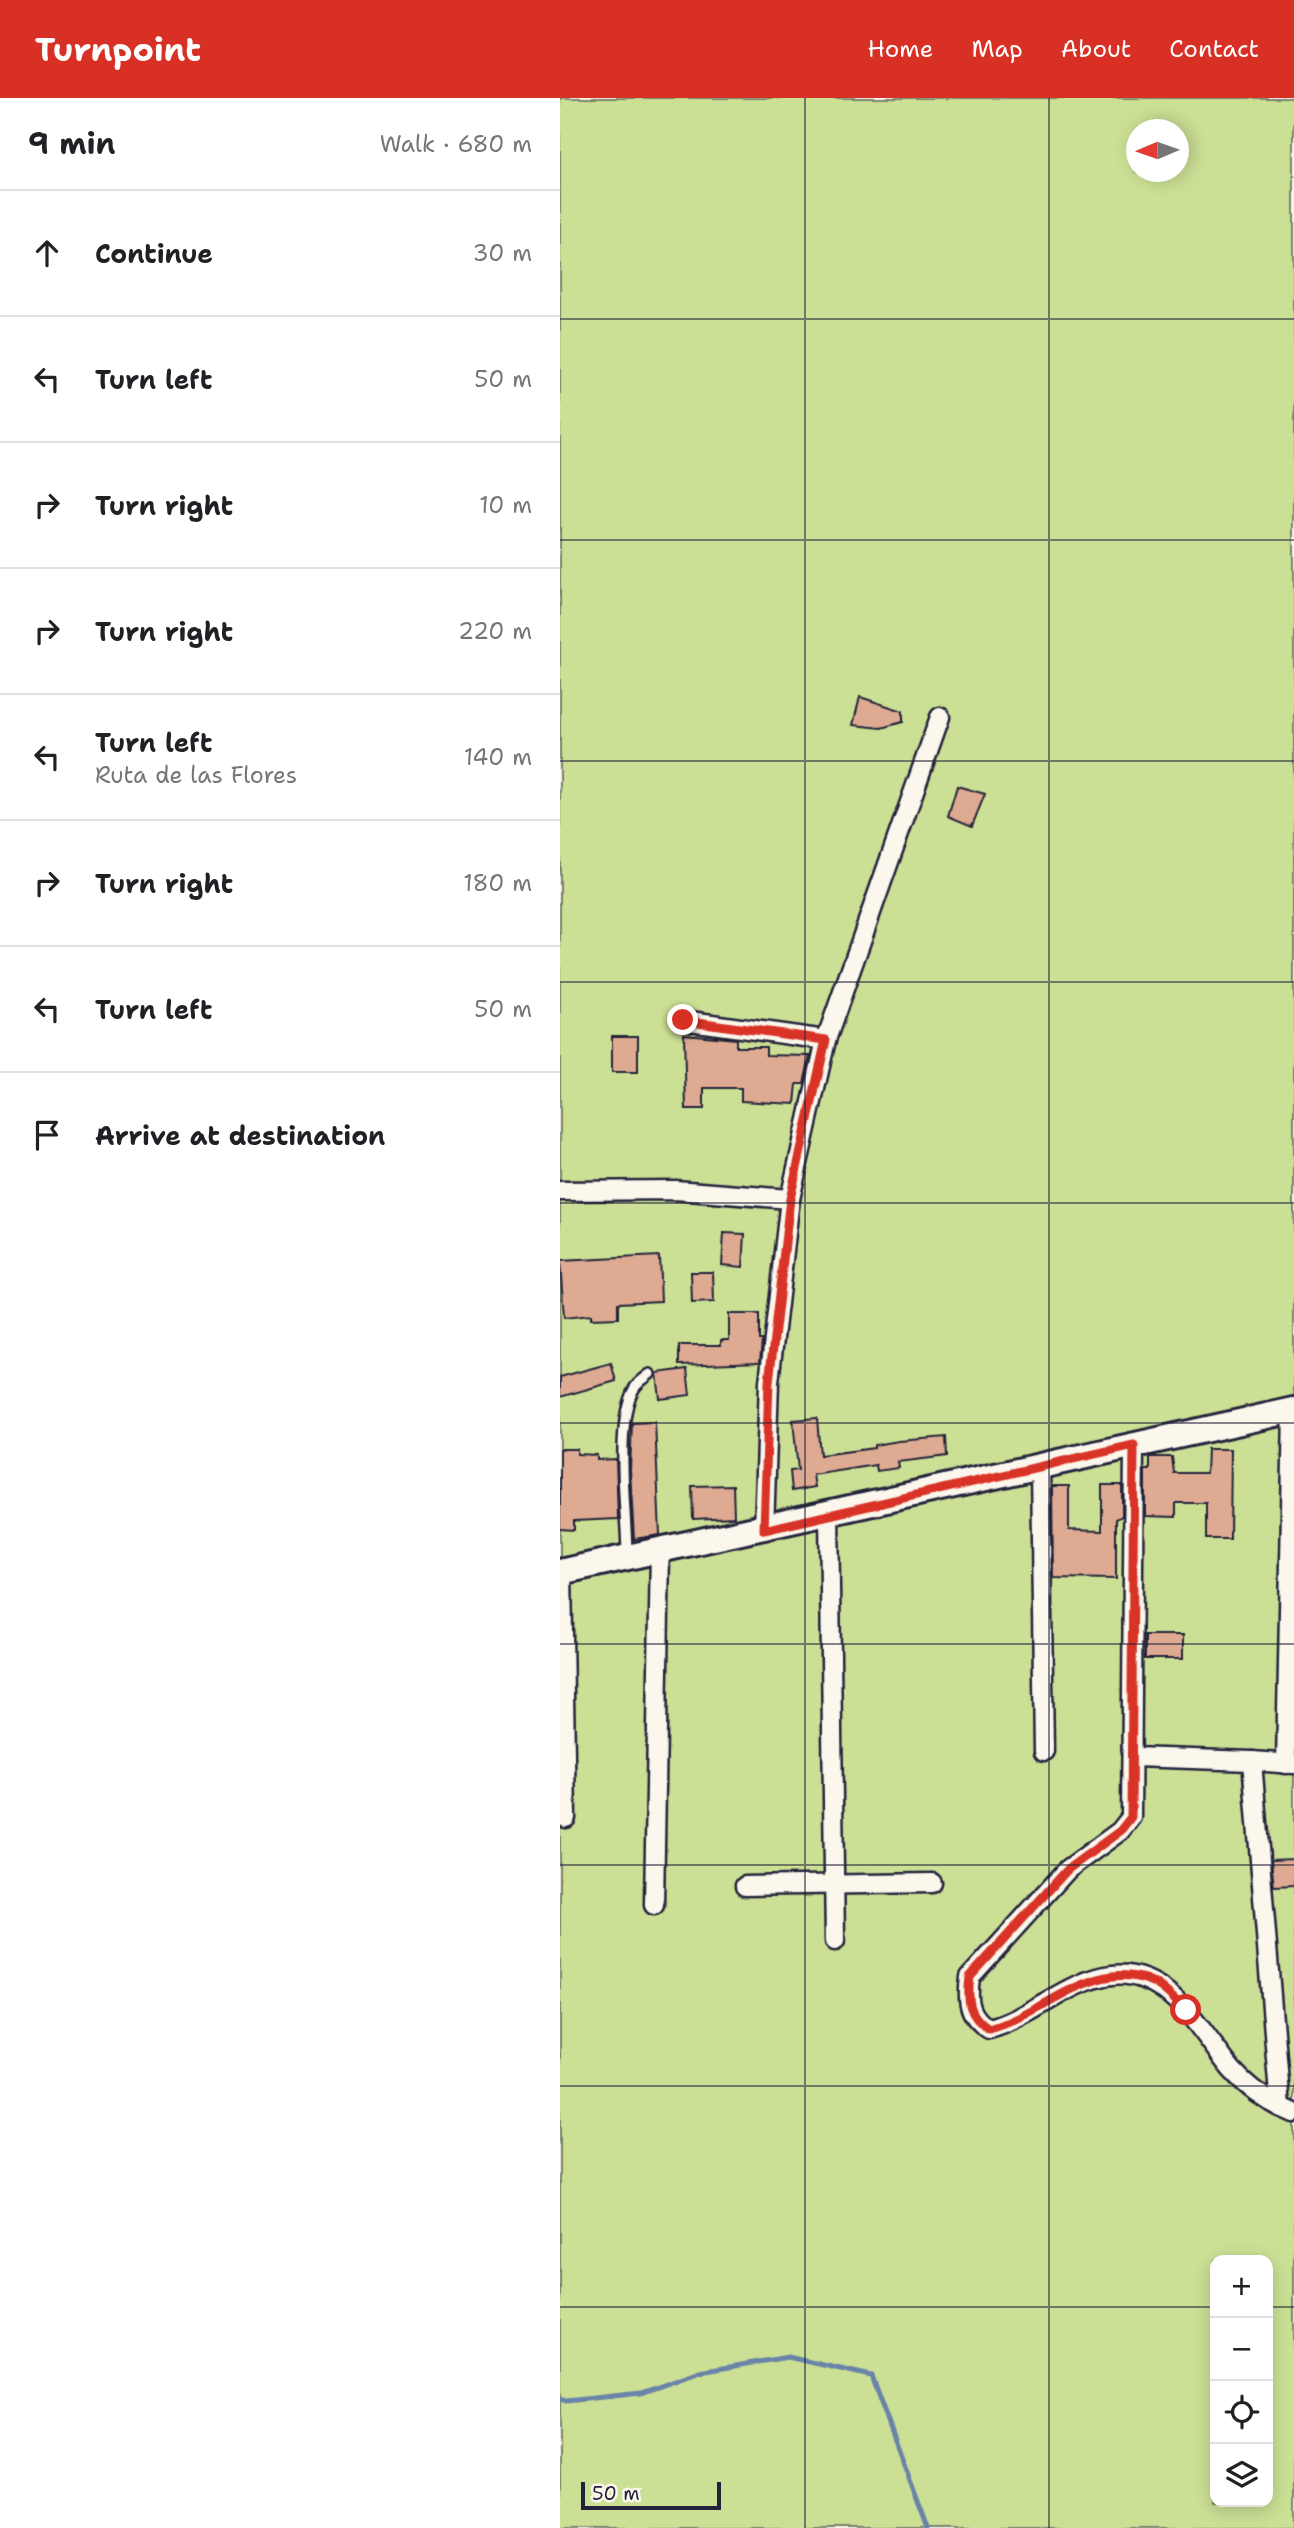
<!DOCTYPE html>
<meta charset="utf-8">
<style>
body{margin:0;font-family:"Shantell Sans",sans-serif;background:#f6f6f6;color:#202124}
.controls{position:absolute;right:21px;bottom:21px;display:grid;overflow:hidden;border-radius:14px;box-shadow:0 4px 18px #0003}
.controls button{width:63px;height:63px;display:grid;place-items:center;padding:0;border:0;border-bottom:2px solid #e0e0e0;background:#fff;color:#202124;font:35px sans-serif}
.compass{position:absolute;left:566px;top:21px;width:63px;height:63px;border-radius:50%;background:#fff;box-shadow:0 4px 18px #0003;rotate:268deg}
.scale{position:absolute;left:21px;bottom:18px;width:140px;box-sizing:border-box;padding-left:7px;border:4px solid #22223b;border-top:0;font-size:19px;line-height:24px;white-space:nowrap;color:#22223b;-webkit-text-stroke:5px #fbf7ec;paint-order:stroke}
.stop{position:absolute;width:21px;height:21px;margin:-16px;border:5px solid #d93025;border-radius:50%;background:#fff}
.stop.end{background:#d93025;border-color:#fff;box-shadow:0 2px 7px #0008}
.list{margin:0;padding:0;list-style:none}
h2{display:flex;justify-content:space-between;align-items:center;height:91px;margin:0;padding:0 28px;font-size:30px}
h2 small{font-size:23px;font-weight:400;color:#757577}
.list li{display:grid;grid-template-columns:46px 1fr auto;gap:21px;align-items:center;box-sizing:border-box;height:126px;padding:0 28px;border-top:2px solid #e0e0e0}
.list b{display:block;font-size:26px;white-space:nowrap}
.list p{margin:0;font-size:23px;white-space:nowrap;color:#757577}
.list em{font-size:23px;font-style:normal;color:#757577}
.icon{flex:none;width:38px;height:38px;fill:none;stroke:currentColor;stroke-width:2;stroke-linecap:round;stroke-linejoin:round}
.map{position:relative;flex:none;width:734px;height:2430px;overflow:hidden}
header{display:flex;align-items:center;gap:42px;box-sizing:border-box;height:98px;padding:0 35px;background:#d93025;color:#fff}
header strong{font-size:33px}
nav{display:flex;gap:38px;margin-inline-start:auto;font-size:24px}
main{display:flex}
aside{flex:1;background:#fff}
.map>svg:first-child{display:block}
.green{fill:#cce095;stroke:#778168;stroke-width:2;fill-rule:evenodd}
.lines{fill:none;stroke-linecap:round;stroke-linejoin:round}
.stream{stroke:#6983a9;stroke-width:5}
.building{fill:#deab92;stroke:#22223b;stroke-width:2}
.lane-casing{stroke:#22223b;stroke-width:14}
.street-casing{stroke:#22223b;stroke-width:23}
.secondary-casing{stroke:#22223b;stroke-width:30}
.lane{stroke:#fbf7ec;stroke-width:9}
.street{stroke:#fbf7ec;stroke-width:18}
.secondary{stroke:#fbf7ec;stroke-width:24}
.route{stroke:#d93025;stroke-width:9}
.grid{fill:none;stroke:#22223b;stroke-width:2;stroke-opacity:0.55}
</style>
<header>
<strong>Turnpoint</strong>
<nav><a>Home</a><a>Map</a><a>About</a><a>Contact</a></nav>
</header>
<main>
<aside>
<h2>9 min<small>Walk · 680 m</small></h2>
<ul class="list">
<li><svg class="icon" aria-label="ahead" viewBox="0 0 24 24"><path d="M12 20V5M6 11l6-6 6 6"/></svg><div><b>Continue</b></div><em>30 m</em></li>
<li><svg class="icon" aria-label="left" viewBox="0 0 24 24"><path d="M17 20v-9H6M10 6l-5 5 5 5"/></svg><div><b>Turn left</b></div><em>50 m</em></li>
<li><svg class="icon" aria-label="right" viewBox="0 0 24 24"><path d="M7 20v-9h11M14 6l5 5-5 5"/></svg><div><b>Turn right</b></div><em>10 m</em></li>
<li><svg class="icon" aria-label="right" viewBox="0 0 24 24"><path d="M7 20v-9h11M14 6l5 5-5 5"/></svg><div><b>Turn right</b></div><em>220 m</em></li>
<li><svg class="icon" aria-label="left" viewBox="0 0 24 24"><path d="M17 20v-9H6M10 6l-5 5 5 5"/></svg><div><b>Turn left</b><p>Ruta de las Flores</p></div><em>140 m</em></li>
<li><svg class="icon" aria-label="right" viewBox="0 0 24 24"><path d="M7 20v-9h11M14 6l5 5-5 5"/></svg><div><b>Turn right</b></div><em>180 m</em></li>
<li><svg class="icon" aria-label="left" viewBox="0 0 24 24"><path d="M17 20v-9H6M10 6l-5 5 5 5"/></svg><div><b>Turn left</b></div><em>50 m</em></li>
<li><svg class="icon" aria-label="arrive" viewBox="0 0 24 24"><path d="M6 21V4h12l-3 4 3 4H6"/></svg><div><b>Arrive at destination</b></div></li>
</ul>
</aside>
<div class="map">
<svg width="734" height="2430" viewBox="0 0 734 2430">
<rect width="100%" height="100%" fill="#fbf7ec"/>
<filter id="ink" filterUnits="userSpaceOnUse"><feTurbulence type="fractalNoise" baseFrequency=".0143" numOctaves="2"/><feDisplacementMap in="SourceGraphic" scale="14" xChannelSelector="R" yChannelSelector="G"/><feConvolveMatrix kernelMatrix="1 2 1 2 8 2 1 2 1" color-interpolation-filters="sRGB"/></filter>
<g filter="url(#ink)">
<!-- green -->
<path class="green" d="M0,0H734V2430H0ZM576,32H618V74H576ZM655,2162H708V2404H655Z"/>
<g class="lines">
<!-- stream -->
<polyline class="stream" points="0,2301 6,2303 81,2295 140,2274 228,2259 311,2278 368,2430"/>
</g>
<!-- building -->
<g class="building">
<polygon points="300,599 343,613 343,624 321,630 293,627"/>
<polygon points="397,688 425,696 412,728 388,718"/>
<polygon points="124,936 176,941 176,949 206,949 206,957 250,958 244,986 237,986 235,1006 181,1003 181,990 144,990 144,1011 126,1011"/>
<rect x="52" y="938" width="26" height="36"/>
<polygon points="164,1135 185,1136 183,1169 162,1167"/>
<polygon points="99,1158 101,1203 58,1205 58,1220 31,1221 31,1217 4,1220 0,1163"/>
<polygon points="131,1174 153,1174 154,1204 132,1205"/>
<polygon points="169,1216 199,1216 199,1242 202,1242 200,1264 119,1267 119,1247 161,1247 161,1242 169,1242"/>
<polygon points="51,1265 56,1283 0,1299 0,1279"/>
<polygon points="127,1271 130,1297 100,1301 97,1275"/>
<polygon points="257,1320 260,1357 314,1350 314,1347 339,1343 386,1339 387,1358 338,1364 339,1370 317,1373 316,1367 253,1377 255,1389 232,1393 230,1373 238,1372 233,1322"/>
<polygon points="95,1324 100,1437 74,1441 70,1372 72,1325"/>
<polygon points="0,1351 17,1351 17,1356 37,1357 37,1362 56,1361 58,1421 14,1423 14,1432 0,1431"/>
<polygon points="647,1351 671,1351 670,1441 646,1441 646,1405 616,1405 616,1419 585,1418 585,1372 590,1372 590,1359 612,1359 614,1375 646,1375"/>
<polygon points="173,1387 174,1419 133,1421 132,1388"/>
<polygon points="542,1387 562,1387 562,1418 556,1421 556,1481 493,1480 492,1388 509,1388 509,1432 542,1433"/>
<rect x="585" y="1537" width="38" height="24"/>
<polygon points="734,1761 734,1788 714,1789 711,1762"/>
</g>
<g class="lines">
<!-- lane casing -->
<g class="lane-casing">
<path id="lane" d="M67,1458C67,1417 54,1325 74,1291C77,1285 85,1280 90,1276"/>
</g>
<!-- street casing -->
<g class="street-casing">
<g id="street">
<polyline points="123,922 266,942"/>
<polyline points="0,1093 115,1092 230,1101"/>
<path d="M574,1347L571,1719L560,1733L508,1771L410,1879C407,1902 408,1918 429,1931C472,1920 507,1882 552,1877C610,1871 641,1935 672,1972C689,1991 711,2006 734,2015"/>
<polyline points="480,1369 484,1653"/>
<polyline points="269,1417 275,1843"/>
<polyline points="204,1432 209,1284 230,1101 266,942 380,619"/>
<polyline points="2,1474 6,1720"/>
<polyline points="573,1659 692,1663 720,2009"/>
<polyline points="692,1663 734,1666"/>
<polyline points="726,1666 733,1312"/>
<polyline points="185,1788 372,1785"/>
<polyline points="94,1807 100,1453"/>
</g>
</g>
<!-- secondary casing -->
<g class="secondary-casing">
<polyline id="secondary" points="0,1474 734,1312"/>
</g>
<!-- lane -->
<use href="#lane" class="lane"/>
<!-- street -->
<use href="#street" class="street"/>
<!-- secondary -->
<use href="#secondary" class="secondary"/>
</g>
</g>
<g class="lines" filter="url(#ink)">
<!-- route -->
<path class="route" d="M123,922L266,942L230,1101L209,1284L204,1432L574,1347L571,1719L560,1733L508,1771L410,1879C407,1902 408,1918 429,1931C483,1918 533,1858 592,1884C604,1889 616,1904 626,1912"/>
</g>
<!-- grid -->
<path class="grid" d="M245,0V2430M489,0V2430M0,221H734M0,442H734M0,663H734M0,884H734M0,1105H734M0,1325H734M0,1546H734M0,1767H734M0,1988H734M0,2209H655M708,2209H734"/>
</svg>
<div class="controls">
<button>+</button>
<button>−</button>
<button><svg class="icon" aria-label="locate" viewBox="0 0 24 24"><circle cx="12" cy="12" r="6"/><path d="M12 2v4M12 18v4M2 12h4M18 12h4"/></svg></button>
<button><svg class="icon" aria-label="layers" viewBox="0 0 24 24"><path d="M12 4l9 5-9 5-9-5zM3 14l9 5 9-5"/></svg></button>
</div>
<svg class="compass" viewBox="-18 -18 36 36"><path d="M0-13l5 13h-10z" fill="#e53935"/><path d="M0 13l5-13h-10z" fill="#757577"/></svg>
<div class="scale">50 m</div>
<div class="stop" style="left:626px;top:1912px"></div>
<div class="stop end" style="left:123px;top:922px"></div>
</div>
</main>
